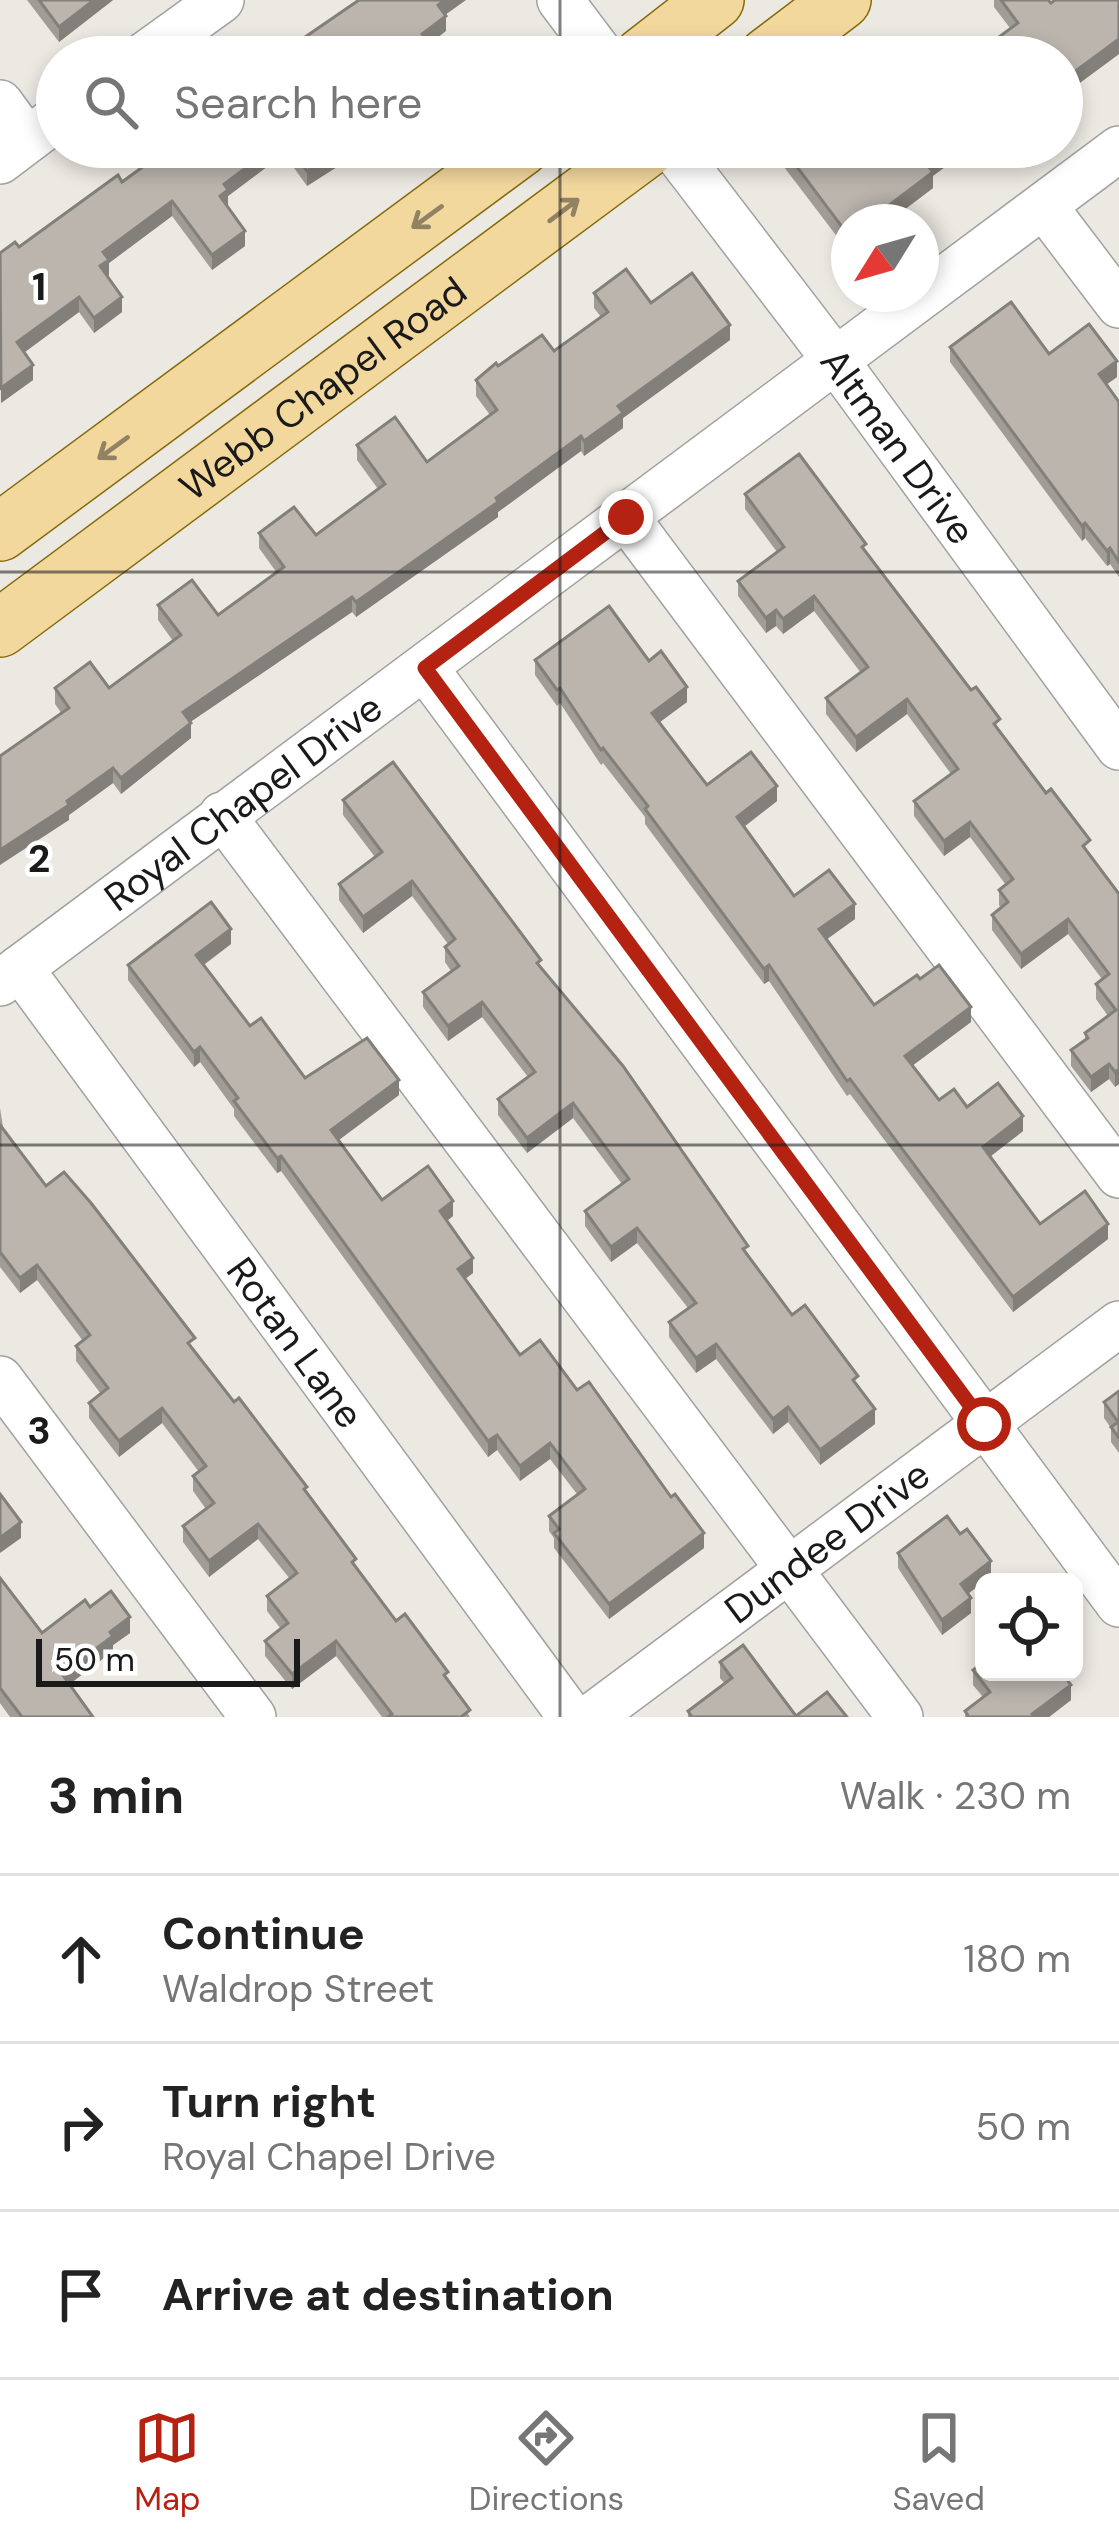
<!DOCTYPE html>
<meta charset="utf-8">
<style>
body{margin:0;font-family:"DM Sans",sans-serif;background:#f6f6f6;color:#222}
.controls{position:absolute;right:36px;bottom:36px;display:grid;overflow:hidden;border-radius:18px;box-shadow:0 6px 18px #0003}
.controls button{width:108px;height:108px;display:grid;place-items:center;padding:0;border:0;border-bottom:3px solid #e0e0e0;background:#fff;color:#222;font:60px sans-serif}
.compass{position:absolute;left:831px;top:204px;width:108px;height:108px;border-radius:50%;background:#fff;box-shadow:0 6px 18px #0003;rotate:233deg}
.scale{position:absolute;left:36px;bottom:30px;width:264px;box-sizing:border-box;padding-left:12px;border:6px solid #1a1a1a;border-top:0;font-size:33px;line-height:42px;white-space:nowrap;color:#1a1a1a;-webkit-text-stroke:9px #fff;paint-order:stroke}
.stop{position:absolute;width:36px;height:36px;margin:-27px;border:9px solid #b42311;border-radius:50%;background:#fff}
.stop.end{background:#b42311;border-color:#fff;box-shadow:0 3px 12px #0008}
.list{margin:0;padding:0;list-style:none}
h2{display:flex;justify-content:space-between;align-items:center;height:156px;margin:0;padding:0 48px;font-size:51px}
h2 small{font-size:39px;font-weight:400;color:#767676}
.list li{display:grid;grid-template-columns:78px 1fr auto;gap:36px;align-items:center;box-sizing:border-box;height:168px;padding:0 48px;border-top:3px solid #e0e0e0}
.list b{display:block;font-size:45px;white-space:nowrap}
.list p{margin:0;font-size:39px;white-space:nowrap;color:#767676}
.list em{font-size:39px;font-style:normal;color:#767676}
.icon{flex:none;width:66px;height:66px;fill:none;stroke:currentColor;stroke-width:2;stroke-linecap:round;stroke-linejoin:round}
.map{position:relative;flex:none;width:1119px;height:1717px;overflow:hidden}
.search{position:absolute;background:#fff;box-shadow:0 6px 18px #0003;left:36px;right:36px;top:36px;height:132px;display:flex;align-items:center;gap:30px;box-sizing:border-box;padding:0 42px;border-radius:66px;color:#767676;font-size:45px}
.sheet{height:660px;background:#fff}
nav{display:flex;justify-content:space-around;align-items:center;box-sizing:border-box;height:168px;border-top:3px solid #e0e0e0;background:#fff;font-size:33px;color:#767676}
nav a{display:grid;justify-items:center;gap:6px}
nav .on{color:#b42311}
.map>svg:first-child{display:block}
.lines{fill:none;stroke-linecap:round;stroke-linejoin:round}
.minor-casing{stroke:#a1a1a1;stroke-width:48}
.major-casing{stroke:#856b0c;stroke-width:60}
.minor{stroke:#fff;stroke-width:45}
.major{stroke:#f3d89e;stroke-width:57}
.wall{fill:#a19c96}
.shaded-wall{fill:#837f7a}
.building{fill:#bbb5ae;stroke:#837f7a;stroke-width:3}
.oneway{stroke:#918263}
.route{stroke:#b42311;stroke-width:15}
.grid{fill:none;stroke:#1a1a1a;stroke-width:3;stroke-opacity:0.55}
.labels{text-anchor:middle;stroke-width:9;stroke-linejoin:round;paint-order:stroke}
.street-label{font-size:39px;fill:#1a1a1a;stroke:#fff}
.grid-label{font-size:39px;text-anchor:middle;font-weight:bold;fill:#1a1a1a;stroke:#fff;stroke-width:9;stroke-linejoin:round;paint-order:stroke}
</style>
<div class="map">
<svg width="1119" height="1717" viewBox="0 0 1119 1717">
<rect width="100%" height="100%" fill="#ebe9e1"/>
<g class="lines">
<!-- minor casing -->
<g class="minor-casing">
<g id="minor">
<polyline points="560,0 603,57"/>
<polyline points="142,57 221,0"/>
<polyline points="0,103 27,140"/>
<path id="s1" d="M672,147L836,361L1119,747"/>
<polyline points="0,161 57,118"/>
<polyline points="1044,206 1119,305"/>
<polyline points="626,517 1119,1175"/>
<polyline points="425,668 1119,1604"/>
<polyline points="222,815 900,1717"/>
<path id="s2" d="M20,968L571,1717"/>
<path id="s3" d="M0,983L1119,149"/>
<polyline points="0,1379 253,1717"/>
<path id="s4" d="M591,1717L1119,1324"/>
</g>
</g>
<!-- major casing -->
<g class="major-casing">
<g id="major">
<polyline points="642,57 715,0"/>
<polyline points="767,57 842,0"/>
<polyline points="0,532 521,147"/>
<path id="s5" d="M0,628L648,147"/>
</g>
</g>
<!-- minor -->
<use href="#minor" class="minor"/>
<!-- major -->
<use href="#major" class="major"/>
</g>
<!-- wall -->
<g class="wall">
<polygon points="27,0 113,0 59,42"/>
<polygon points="994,0 1048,0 1051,3 1119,0 1119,54 1062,96 994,7"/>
<polygon points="170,147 338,147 340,165 307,186 284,154 228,196 227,206 245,246 212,270 172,216 109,263 109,275 107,276 122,312 94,333 79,312 24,352 33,380 1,403 0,253 19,247 122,182"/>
<polygon points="781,148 843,155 933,176 933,188 888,222 849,222 845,247 781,163"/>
<polygon points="594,293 651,303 730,340 623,418 623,428 584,456 581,451 498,512 498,517 356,617 352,612 190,722 191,738 121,794 113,783 69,815 69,820 1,757 62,714 55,704 55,688 109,688 173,641 158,620 158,605 218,615 277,573 259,548 259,533 316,535 378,489 357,460 357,445 427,462 490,415 476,396 476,380 498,366 554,351 601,317 594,308"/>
<polygon points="950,347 1049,354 1117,377 1106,384 1119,402 1119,577 1110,564 1107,566 1085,538 1082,541 950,362"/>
<polygon points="745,494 866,553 1119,894 1119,1084 1115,1087 1109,1079 1091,1092 1071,1066 1071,1050 1085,1040 1085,1033 1108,1016 1096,999 1096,984 1102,979 1068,934 1021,969 992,930 992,915 1001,908 999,905 999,890 1006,885 970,837 944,856 914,816 914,801 951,774 907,714 856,752 826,714 826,698 861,673 814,611 783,634 776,626 766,633 738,596 738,581 777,552 745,509"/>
<polygon points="535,660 649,661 687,702 659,722 707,785 777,801 744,827 794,896 855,919 826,939 874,1005 920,979 971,1022 912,1066 939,1100 967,1107 1023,1131 991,1156 1040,1224 1108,1239 1013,1312 850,1094 847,1096 769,981 764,984 645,824 645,817 603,763 601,765 560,703 557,706 535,675"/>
<polygon points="343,800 541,968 792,1315 858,1386 875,1424 820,1465 788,1422 773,1434 716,1359 696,1373 669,1337 669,1322 688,1308 637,1243 611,1262 585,1226 585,1211 622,1184 573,1118 527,1153 498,1115 498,1099 528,1077 482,1017 448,1041 423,1007 423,992 451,971 445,962 445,947 448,944 412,896 363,933 339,900 339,884 375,857 343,815"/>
<polygon points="231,944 204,965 250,1026 305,1078 399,1095 338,1140 382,1200 453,1216 447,1221 473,1273 465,1279 520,1355 577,1390 704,1548 609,1619 554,1548 554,1538 549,1531 549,1516 577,1494 550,1459 520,1481 497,1450 488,1457 281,1171 277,1173 234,1116 234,1109 200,1062 194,1067 128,980 128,965"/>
<polygon points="0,1108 3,1127 46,1186 195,1352 307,1493 356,1568 396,1621 448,1682 470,1717 382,1717 336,1656 292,1689 265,1656 265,1641 281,1629 267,1611 267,1596 290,1579 258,1539 209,1577 183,1542 183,1526 206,1509 193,1491 193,1476 199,1472 162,1423 119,1457 89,1418 89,1403 101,1394 76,1361 76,1346 83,1341 37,1280 20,1293 0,1267"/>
<polygon points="1119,1391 1119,1453 1111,1442 1111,1428 1104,1418 1104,1402"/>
<polygon points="898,1553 991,1576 968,1594 971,1613 942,1635 898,1568"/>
<polygon points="0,1578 42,1633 90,1607 130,1633 113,1645 113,1651 69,1684 93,1717 10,1717 0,1703"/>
<polygon points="720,1662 796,1716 847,1717 688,1717 688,1711 725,1684 720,1678"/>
<polygon points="973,1670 1071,1700 1049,1717 965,1717 965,1711 983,1697 973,1685"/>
</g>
<!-- shaded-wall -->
<g class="shaded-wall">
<polygon points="94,0 113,0 59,42 59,27"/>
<polygon points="445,0 466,0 438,20 438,5"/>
<polygon points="446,16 446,31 422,50 422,34"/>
<polygon points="1119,39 1119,54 1062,96 1062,81"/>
<polygon points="274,147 284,147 284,154 228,196 228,205 220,211 220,196 224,184"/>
<polygon points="952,147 972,147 933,176 933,188 888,222 867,222 927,165"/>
<polygon points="980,147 992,147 980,156"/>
<polygon points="340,150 340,165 307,186 307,171"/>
<polygon points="172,201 172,216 109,263 109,275 100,281 100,266 103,252"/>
<polygon points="849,228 849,244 845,247 845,231"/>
<polygon points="245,231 245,246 212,270 212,255"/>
<polygon points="79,297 79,312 17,358 17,342"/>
<polygon points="122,297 122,312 94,333 94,318"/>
<polygon points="730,325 730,340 623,418 623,428 584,456 584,441 618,406"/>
<polygon points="1117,361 1117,377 1099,390 1099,374"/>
<polygon points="33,365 33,380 1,403 1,388"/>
<polygon points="581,436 581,451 498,512 498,517 356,617 356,602"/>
<polygon points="1085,523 1085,538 1082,541 1082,526"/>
<polygon points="1110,548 1110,564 1107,566 1107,551"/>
<polygon points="814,596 814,611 783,634 783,619"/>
<polygon points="352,597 352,612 183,727 183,712"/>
<polygon points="776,610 776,626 766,633 766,618"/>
<polygon points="687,687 687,702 652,728 652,713"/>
<polygon points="907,699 907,714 856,752 856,737"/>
<polygon points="191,723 191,738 121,794 121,778"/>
<polygon points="113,768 113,783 69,815 69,820 0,865 0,850"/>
<polygon points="777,786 777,801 737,832 737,817"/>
<polygon points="970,822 970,837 944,856 944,841"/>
<polygon points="412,881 412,896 363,933 363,917"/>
<polygon points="855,904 855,919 819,945 819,929"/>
<polygon points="1068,919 1068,934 1021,969 1021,954"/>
<polygon points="231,929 231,944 196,970 196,955"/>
<polygon points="769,965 769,981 764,984 764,969"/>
<polygon points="482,1002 482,1017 448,1041 448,1026"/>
<polygon points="971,1007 971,1022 905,1071 905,1056"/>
<polygon points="200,1047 200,1062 194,1067 194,1052"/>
<polygon points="1109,1064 1109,1079 1091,1092 1091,1077"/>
<polygon points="1119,1069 1119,1084 1115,1087 1115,1072"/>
<polygon points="399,1080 399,1095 331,1146 331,1130"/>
<polygon points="573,1103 573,1118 527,1153 527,1138"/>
<polygon points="1023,1116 1023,1131 983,1162 983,1147"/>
<polygon points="281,1156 281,1171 277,1173 277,1158"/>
<polygon points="453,1201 453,1216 440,1226 440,1211"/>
<polygon points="1108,1224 1108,1239 1013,1312 1013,1297"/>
<polygon points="637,1228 637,1243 611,1262 611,1247"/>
<polygon points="473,1258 473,1273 458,1284 458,1269"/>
<polygon points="37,1265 37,1280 20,1293 20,1278"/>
<polygon points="716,1344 716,1359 696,1373 696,1358"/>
<polygon points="788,1407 788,1422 773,1434 773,1419"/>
<polygon points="162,1408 162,1423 119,1457 119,1441"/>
<polygon points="875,1409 875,1424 820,1465 820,1450"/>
<polygon points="497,1435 497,1450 488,1457 488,1441"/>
<polygon points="550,1443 550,1459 520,1481 520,1466"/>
<polygon points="21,1522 21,1538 0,1553 0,1538"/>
<polygon points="258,1524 258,1539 209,1577 209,1561"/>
<polygon points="704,1533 704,1548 609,1619 609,1604"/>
<polygon points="991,1561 991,1576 961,1599 961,1584"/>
<polygon points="971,1598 971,1613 942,1635 942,1620"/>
<polygon points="130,1617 130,1633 113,1645 113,1651 62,1690 62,1674 110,1632"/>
<polygon points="336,1641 336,1656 292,1689 292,1674"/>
<polygon points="1071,1685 1071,1700 1049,1717 1032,1717 1032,1714"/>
</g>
<!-- building -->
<g class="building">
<polygon points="39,0 94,0 59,27"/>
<polygon points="359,0 445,0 438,5 446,16 422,34 438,57 387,57 382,49 371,57 276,57"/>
<polygon points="1001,0 1048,0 1051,3 1055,0 1119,0 1119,39 1062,81 1062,57 972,57 1018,23"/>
<polygon points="924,49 929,57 913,57"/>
<polygon points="170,147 274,147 224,184 228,190 220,196 245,231 212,255 172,201 103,252 109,260 100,266 122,297 94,318 79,297 17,342 33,365 1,388 0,253 15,242 19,247 118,175 122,182"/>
<polygon points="290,147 338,147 340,150 307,171"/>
<polygon points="782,147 837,147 843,155 853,147 952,147 927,165 933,172 867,222 849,222 849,228 845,231"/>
<polygon points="626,269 651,303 692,273 730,325 618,406 623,413 584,441 581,436 496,498 498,502 356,602 352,597 183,712 191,723 121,778 113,768 67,801 69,805 0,850 0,756 69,708 55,688 90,662 109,688 181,635 158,605 192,580 218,615 284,567 259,533 294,507 316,535 385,484 357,445 395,417 427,462 497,410 476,380 496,363 498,366 542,335 554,351 608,312 594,293"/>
<polygon points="1011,302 1049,354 1089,324 1117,361 1099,374 1119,402 1119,562 1110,548 1107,551 1085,523 1082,526 950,347"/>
<polygon points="799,454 866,544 862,547 971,690 976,687 1000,719 994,724 1046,793 1051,789 1090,840 1083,846 1119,894 1119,1069 1115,1072 1109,1064 1091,1077 1071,1050 1088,1038 1085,1033 1116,1010 1096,984 1109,974 1068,919 1021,954 992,915 1008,902 999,890 1013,879 970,822 944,841 914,801 958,769 907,699 856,737 826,698 868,667 814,596 783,619 776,610 766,618 738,581 784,547 745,494"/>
<polygon points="609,606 649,661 661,651 687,687 652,713 707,785 751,752 777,786 737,817 794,896 829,870 855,904 819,929 874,1005 917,975 920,979 939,965 971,1007 905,1056 939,1100 954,1089 967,1107 998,1083 1023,1116 983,1147 1040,1224 1085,1191 1108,1224 1013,1297 850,1079 847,1081 769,965 764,969 645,809 648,806 603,748 601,750 560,688 557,690 535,660"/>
<polygon points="393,762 541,960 537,963 623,1066 748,1246 743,1249 792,1315 805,1305 858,1376 853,1380 875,1409 820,1450 788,1407 773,1419 716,1344 696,1358 669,1322 696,1303 637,1228 611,1247 585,1211 629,1179 573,1103 527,1138 498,1099 535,1072 482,1002 448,1026 423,992 459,966 445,947 455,939 412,881 363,917 339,884 382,852 343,800"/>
<polygon points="211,902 231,929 196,955 250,1026 261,1018 305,1078 367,1038 399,1080 331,1130 382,1200 428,1166 453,1201 440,1211 473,1258 458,1269 520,1355 540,1340 577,1390 589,1382 671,1497 675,1494 704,1533 609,1604 554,1533 559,1529 549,1516 585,1489 550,1443 520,1466 497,1435 488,1441 281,1156 277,1158 234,1101 238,1098 200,1047 194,1052 128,965"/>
<polygon points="0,1125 46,1186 64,1172 91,1203 195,1338 188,1343 234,1402 239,1398 307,1487 304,1489 356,1559 352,1562 396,1621 405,1614 448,1672 444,1675 470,1710 461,1717 388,1717 392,1714 336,1641 292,1674 265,1641 288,1623 267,1596 297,1573 258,1524 209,1561 183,1526 214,1503 193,1476 206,1466 162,1408 119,1441 89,1403 108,1388 76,1346 90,1335 37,1265 20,1278 0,1252"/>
<polygon points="1119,1391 1119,1438 1111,1427 1118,1422 1104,1402"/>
<polygon points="0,1494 21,1522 0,1538"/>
<polygon points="947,1516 960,1534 967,1529 991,1561 961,1584 971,1598 942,1620 898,1553"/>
<polygon points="0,1578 42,1633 85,1600 90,1607 111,1591 130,1617 110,1632 113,1636 62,1674 93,1717 22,1717 0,1688"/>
<polygon points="743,1645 796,1716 827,1692 847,1717 692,1717 688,1711 732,1678 720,1662"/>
<polygon points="984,1662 984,1672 1061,1672 1071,1685 1032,1714 1034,1717 969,1717 965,1711 990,1692 973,1670"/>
</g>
<!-- one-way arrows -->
<defs><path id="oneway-shaft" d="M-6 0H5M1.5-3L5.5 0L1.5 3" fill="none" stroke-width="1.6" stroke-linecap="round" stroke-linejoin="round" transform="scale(3)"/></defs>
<g class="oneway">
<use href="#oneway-shaft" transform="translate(564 210) rotate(-37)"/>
<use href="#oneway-shaft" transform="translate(427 217) rotate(144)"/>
<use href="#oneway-shaft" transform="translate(113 448) rotate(144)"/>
</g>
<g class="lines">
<!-- route -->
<polyline class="route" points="626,517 425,668 984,1424"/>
</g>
<!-- grid -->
<path class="grid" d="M560,0V57M560,147V1717M0,572H1119M0,1145H1119"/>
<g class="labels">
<!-- street labels -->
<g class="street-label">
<text dy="14" stroke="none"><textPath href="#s5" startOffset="402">Webb Chapel Road</textPath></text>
<text dy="14" stroke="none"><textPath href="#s1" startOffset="375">Altman Drive</textPath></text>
<text dy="14" stroke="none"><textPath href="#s3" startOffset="303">Royal Chapel Drive</textPath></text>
<text dy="14" stroke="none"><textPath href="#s2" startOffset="465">Rotan Lane</textPath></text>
<text dy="14" stroke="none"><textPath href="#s4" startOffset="294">Dundee Drive</textPath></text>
</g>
</g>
<g class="grid-label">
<text x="39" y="300">1</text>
<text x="39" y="872">2</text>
<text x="39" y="1444">3</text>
</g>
</svg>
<div class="controls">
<button><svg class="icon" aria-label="locate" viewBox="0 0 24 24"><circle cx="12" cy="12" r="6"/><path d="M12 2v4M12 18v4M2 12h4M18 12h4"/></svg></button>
</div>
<svg class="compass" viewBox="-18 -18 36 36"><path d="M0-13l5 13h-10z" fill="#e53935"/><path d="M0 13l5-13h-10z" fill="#767676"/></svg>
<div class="scale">50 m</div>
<div class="stop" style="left:984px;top:1424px"></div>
<div class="stop end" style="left:626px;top:517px"></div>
<div class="search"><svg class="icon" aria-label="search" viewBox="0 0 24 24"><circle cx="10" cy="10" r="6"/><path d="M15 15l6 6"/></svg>Search here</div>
</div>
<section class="sheet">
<h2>3 min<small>Walk · 230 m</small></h2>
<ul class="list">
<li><svg class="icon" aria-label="ahead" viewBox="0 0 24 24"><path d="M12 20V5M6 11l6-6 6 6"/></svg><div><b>Continue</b><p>Waldrop Street</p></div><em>180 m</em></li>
<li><svg class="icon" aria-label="right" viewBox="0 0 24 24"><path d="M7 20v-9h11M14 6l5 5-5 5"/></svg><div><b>Turn right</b><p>Royal Chapel Drive</p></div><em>50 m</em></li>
<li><svg class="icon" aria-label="arrive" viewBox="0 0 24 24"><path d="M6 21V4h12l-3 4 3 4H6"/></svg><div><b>Arrive at destination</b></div></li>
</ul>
</section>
<nav>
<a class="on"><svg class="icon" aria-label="map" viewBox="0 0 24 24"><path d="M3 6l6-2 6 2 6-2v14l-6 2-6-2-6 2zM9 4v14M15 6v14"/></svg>Map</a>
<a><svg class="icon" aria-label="directions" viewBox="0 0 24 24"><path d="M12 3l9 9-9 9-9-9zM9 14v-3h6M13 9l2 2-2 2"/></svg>Directions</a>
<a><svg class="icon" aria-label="saved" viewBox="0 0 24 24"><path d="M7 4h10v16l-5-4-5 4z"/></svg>Saved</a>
</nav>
